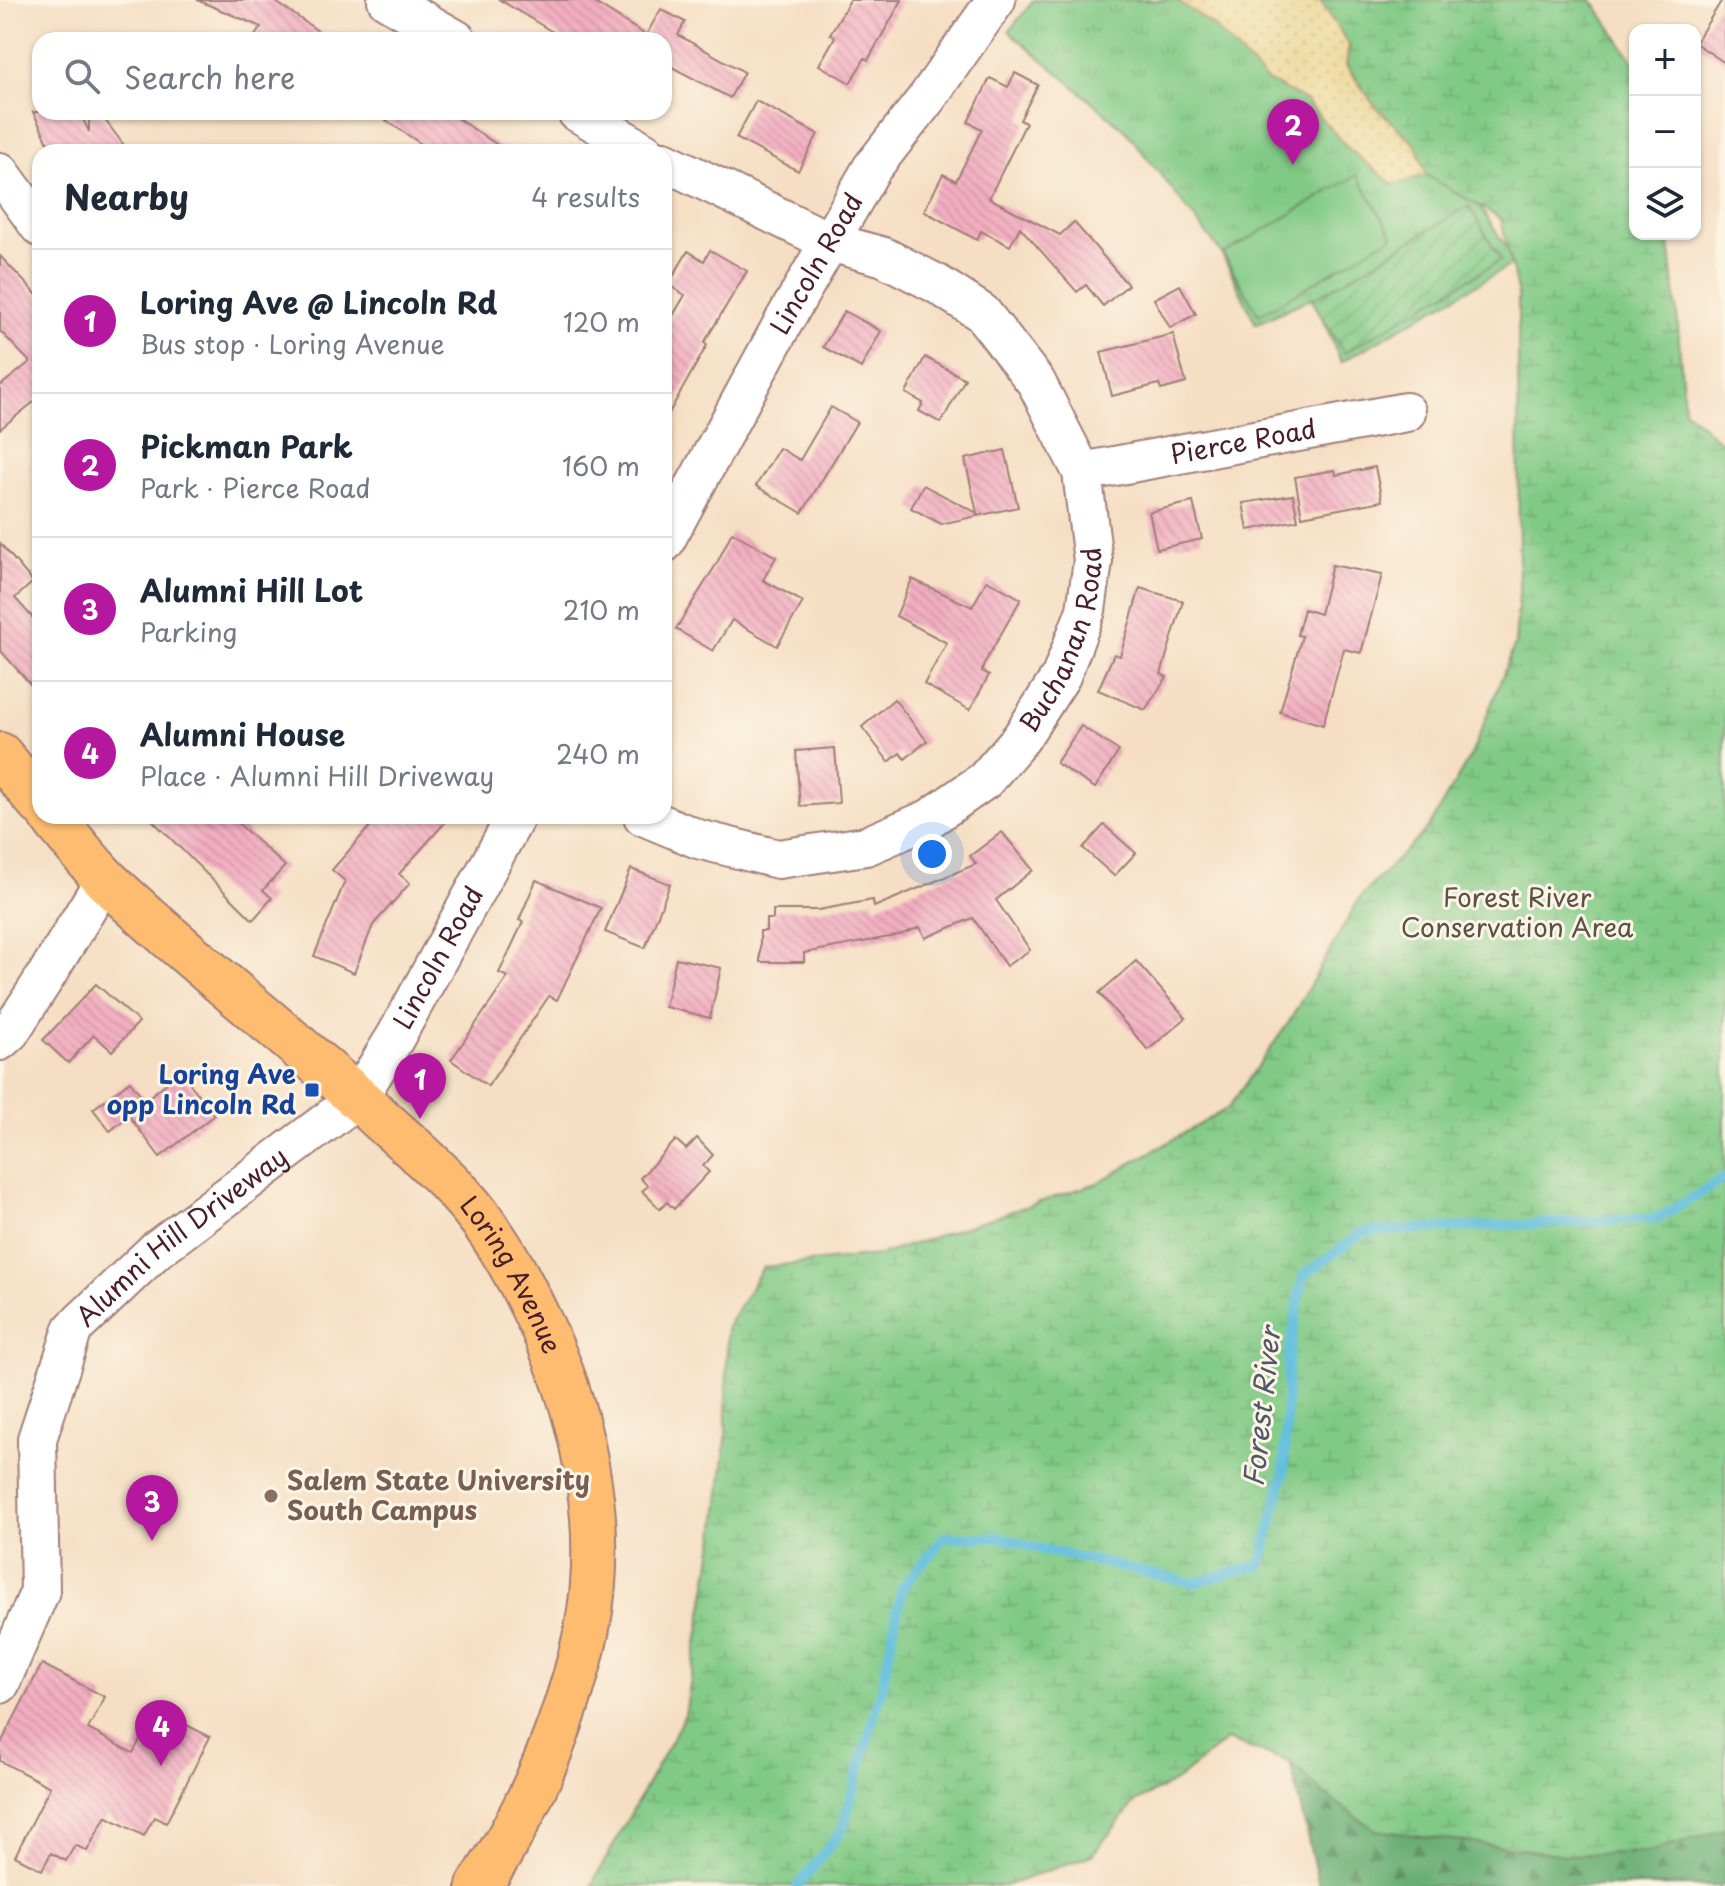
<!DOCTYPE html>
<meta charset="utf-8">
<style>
body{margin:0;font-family:"Playpen Sans",sans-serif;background:#f2f2f3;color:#1f2937}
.controls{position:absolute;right:24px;top:24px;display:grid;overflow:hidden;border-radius:16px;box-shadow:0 2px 6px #0004}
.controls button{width:72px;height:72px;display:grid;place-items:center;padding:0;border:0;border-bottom:2px solid #e0e1e3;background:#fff;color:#1f2937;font:40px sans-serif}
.you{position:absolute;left:932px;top:854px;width:28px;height:28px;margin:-20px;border:6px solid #fff;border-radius:50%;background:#1a73e8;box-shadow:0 0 0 12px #1a73e833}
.badge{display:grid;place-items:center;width:52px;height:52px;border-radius:50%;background:#b5179e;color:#fff;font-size:26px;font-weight:700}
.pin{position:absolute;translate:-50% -66px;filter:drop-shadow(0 2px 4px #0008)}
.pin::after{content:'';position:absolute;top:42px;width:28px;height:24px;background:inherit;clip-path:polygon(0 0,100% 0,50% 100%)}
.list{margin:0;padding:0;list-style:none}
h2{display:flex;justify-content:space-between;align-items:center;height:104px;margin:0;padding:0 32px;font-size:34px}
h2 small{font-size:26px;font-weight:400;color:#747a83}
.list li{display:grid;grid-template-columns:52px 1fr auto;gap:24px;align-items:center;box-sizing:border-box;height:144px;padding:0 32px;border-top:2px solid #e0e1e3}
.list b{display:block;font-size:30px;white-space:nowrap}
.list p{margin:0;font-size:26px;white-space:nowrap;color:#747a83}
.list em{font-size:26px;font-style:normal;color:#747a83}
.icon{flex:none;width:44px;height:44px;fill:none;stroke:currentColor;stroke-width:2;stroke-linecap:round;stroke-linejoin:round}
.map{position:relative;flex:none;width:1725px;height:1886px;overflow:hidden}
.search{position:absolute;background:#fff;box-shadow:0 2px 6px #0004;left:32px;top:32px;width:640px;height:88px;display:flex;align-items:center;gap:20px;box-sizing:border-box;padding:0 28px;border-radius:24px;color:#747a83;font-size:30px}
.panel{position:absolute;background:#fff;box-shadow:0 2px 6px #0004;left:32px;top:144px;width:640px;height:680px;border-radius:24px}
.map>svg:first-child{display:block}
.grass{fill:url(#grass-tufts);stroke:#667458;stroke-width:2}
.forest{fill:url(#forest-firs);stroke:#59664f;stroke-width:2}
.wetland{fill:url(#wetland-marsh);stroke:#667458;stroke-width:2}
.sand{fill:url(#sand-dots);stroke:#9c7c64;stroke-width:2}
.garden{fill:url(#garden-furrows);stroke:#667458;stroke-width:2}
.pitch{fill:#81ca86;stroke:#667458;stroke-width:2}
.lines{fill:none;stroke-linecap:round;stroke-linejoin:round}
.stream{stroke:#5fbedd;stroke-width:10}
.building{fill:url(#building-back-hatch)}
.street-casing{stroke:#a07e77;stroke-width:42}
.highway-casing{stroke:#a07e77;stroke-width:48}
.path{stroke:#a07e77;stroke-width:5;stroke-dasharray:2 6;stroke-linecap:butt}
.street{stroke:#fff;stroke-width:38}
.highway{stroke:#fdbc6f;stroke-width:44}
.transit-dot{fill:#1a4fb4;stroke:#fcf5e5;stroke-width:3}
.education-dot{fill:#8d6e63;stroke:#fcf5e5;stroke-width:3}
.labels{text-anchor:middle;stroke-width:6;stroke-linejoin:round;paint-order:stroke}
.street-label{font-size:26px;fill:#4a1f2b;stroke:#fcf5e5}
.park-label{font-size:26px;fill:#5a5246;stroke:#fcf5e5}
.transit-label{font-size:26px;font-weight:bold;fill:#164399;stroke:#fcf5e5;text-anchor:end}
.education-label{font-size:26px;font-weight:bold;fill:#785e54;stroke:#fcf5e5;text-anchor:start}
.water-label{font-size:28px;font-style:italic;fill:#515769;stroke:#fcf5e5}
</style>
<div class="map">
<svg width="1725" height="1886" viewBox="0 0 1725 1886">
<defs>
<pattern id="grass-tufts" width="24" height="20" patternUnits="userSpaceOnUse" patternTransform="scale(2)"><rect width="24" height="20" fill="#81ca86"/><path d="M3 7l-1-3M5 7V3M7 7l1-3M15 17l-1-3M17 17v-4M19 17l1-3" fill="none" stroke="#71ad74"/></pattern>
<pattern id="forest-firs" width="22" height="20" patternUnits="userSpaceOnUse" patternTransform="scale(2)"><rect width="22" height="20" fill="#68ae73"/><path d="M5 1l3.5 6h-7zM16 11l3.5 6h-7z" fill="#588d5f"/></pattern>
<pattern id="wetland-marsh" width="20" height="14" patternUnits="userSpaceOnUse" patternTransform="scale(2)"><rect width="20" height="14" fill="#81ca86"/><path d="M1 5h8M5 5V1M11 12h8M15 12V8" fill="none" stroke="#71ad74"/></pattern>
<pattern id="sand-dots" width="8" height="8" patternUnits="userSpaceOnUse" patternTransform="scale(2)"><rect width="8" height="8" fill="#eeda9e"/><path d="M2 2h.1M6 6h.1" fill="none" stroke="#cebb88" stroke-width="1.8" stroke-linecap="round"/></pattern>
<pattern id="garden-furrows" width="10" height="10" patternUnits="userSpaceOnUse" patternTransform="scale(2)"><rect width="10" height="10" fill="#81ca86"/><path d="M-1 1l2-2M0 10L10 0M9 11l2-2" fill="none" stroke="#71ad74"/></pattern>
<pattern id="building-back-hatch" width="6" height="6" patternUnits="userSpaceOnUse" patternTransform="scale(2)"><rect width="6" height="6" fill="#f2aec1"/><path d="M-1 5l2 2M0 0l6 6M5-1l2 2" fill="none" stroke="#d195a6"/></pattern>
</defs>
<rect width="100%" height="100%" fill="#fcf5e5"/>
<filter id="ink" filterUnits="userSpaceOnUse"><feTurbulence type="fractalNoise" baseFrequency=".0125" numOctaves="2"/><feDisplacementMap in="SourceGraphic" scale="16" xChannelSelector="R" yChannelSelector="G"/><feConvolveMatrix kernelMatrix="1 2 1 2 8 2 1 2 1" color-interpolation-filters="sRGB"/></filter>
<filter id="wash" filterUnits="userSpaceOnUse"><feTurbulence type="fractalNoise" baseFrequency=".006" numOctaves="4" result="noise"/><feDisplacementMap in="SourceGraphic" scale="32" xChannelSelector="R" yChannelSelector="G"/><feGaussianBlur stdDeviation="1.8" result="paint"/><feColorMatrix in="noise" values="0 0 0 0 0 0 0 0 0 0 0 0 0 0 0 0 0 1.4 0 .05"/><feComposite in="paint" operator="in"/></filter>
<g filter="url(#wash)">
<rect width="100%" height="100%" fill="#f5dec3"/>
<!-- grass -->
<polygon class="grass" points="1034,0 1288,0 1474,198 1516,262 1341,362 1313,297 1256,324 1221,252 1126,131 1009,31"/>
<!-- forest -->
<polygon class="forest" points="1290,1762 1323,1793 1376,1830 1567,1855 1648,1852 1725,1829 1725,1886 1319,1886"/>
<!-- wetland -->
<polygon class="wetland" points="1320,0 1592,0 1635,64 1635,234 1668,234 1677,313 1684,409 1725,446 1725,1829 1648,1852 1567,1855 1376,1830 1323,1793 1290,1762 1227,1740 1174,1782 1135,1802 1092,1855 1005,1886 591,1886 685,1715 715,1536 726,1440 727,1327 763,1267 880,1255 1097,1183 1228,1108 1289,1022 1361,896 1429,827 1472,753 1515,644 1519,594 1518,295 1501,219 1426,175 1416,145 1374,105 1346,64 1349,45"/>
<!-- sand -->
<polygon class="sand" points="1176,0 1320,0 1349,45 1346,65 1374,105 1416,145 1426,175 1394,185 1348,148 1306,101 1267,81 1211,24"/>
<!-- garden -->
<polygon class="garden" points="1469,206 1501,260 1344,353 1312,300"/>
<!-- pitch -->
<polygon class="pitch" points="1357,175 1393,236 1259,315 1223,254"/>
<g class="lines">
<!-- stream -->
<polyline class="stream" points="798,1886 842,1830 881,1692 902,1588 944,1537 1001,1537 1040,1549 1193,1583 1261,1565 1284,1472 1288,1360 1303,1276 1363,1232 1659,1218 1725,1178"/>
</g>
<g id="blocks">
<!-- building -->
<g class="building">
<polygon points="197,0 273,0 331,40 252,40 261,27"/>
<polygon points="500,0 590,0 646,35 661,9 685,22 678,35 744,72 730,98 664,63 664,40 566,40"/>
<polygon points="850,0 902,0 868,60 865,58 850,83 819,65 835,37 830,34"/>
<polygon points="1722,0 1725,0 1725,63 1695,43"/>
<polygon points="1015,73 1038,85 1020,120 1026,123 989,198 1060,235 1074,222 1128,285 1103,306 1086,285 1077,292 1020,227 1010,246 981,231 977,240 924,211 943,174 956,181 982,129 968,122 990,78 1008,87"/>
<polygon points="756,101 818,134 798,171 736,138"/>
<polygon points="33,112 80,112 89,132 89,112 99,112 129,152 53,152"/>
<polygon points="374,112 448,112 508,152 433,152"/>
<polygon points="710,250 747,271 704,343 707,345 664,422 664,331 685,295 668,285 688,251 704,261"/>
<polygon points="0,256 40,298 40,397 0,429 0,386 30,362 0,331"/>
<polygon points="1180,285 1196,314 1170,328 1154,299"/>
<polygon points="844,311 881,331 861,368 823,347"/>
<polygon points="1173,334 1186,383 1161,390 1159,384 1112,396 1101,352"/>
<polygon points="925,357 965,379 941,423 919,411 923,403 906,393"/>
<polygon points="831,407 857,422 802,513 756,486 779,448 800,460"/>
<polygon points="1005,450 1018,507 941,524 911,508 923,485 977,513 965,459"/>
<polygon points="1375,467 1382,501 1302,516 1295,477 1335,470 1336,475"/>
<polygon points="1293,495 1298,520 1248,530 1243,503"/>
<polygon points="1193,502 1202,539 1157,549 1149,512"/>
<polygon points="732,532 776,557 763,580 803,602 777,646 732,620 713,651 676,629 717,563"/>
<polygon points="0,543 33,582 15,598 40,626 40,695 0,650"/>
<polygon points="1332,565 1382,575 1361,653 1344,649 1323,725 1280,712 1302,636 1297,635 1304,609 1320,614"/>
<polygon points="912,579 972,607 987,580 1021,599 984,664 982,671 989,675 970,710 924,684 947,643 896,616"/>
<polygon points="1140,588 1183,601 1161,674 1167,677 1145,710 1098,690 1114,654 1120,656"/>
<polygon points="894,699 927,741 905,759 900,753 889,762 862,727"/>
<polygon points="1081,726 1119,751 1095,788 1056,763"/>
<polygon points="835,748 839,803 800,806 796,751"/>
<polygon points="148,816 230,816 285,866 263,890 272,898 253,920"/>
<polygon points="379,816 451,816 399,874 410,883 373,925 354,973 314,956 345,881 332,870"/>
<polygon points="1104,825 1136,853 1114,876 1083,848"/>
<polygon points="1002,832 1033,870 996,900 1030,950 1006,966 973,918 925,938 920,927 900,935 804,953 804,962 760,962 760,931 766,931 766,919 773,919 773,910 818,910 873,900 874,907 976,864 970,856"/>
<polygon points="631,869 670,884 645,948 605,932"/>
<polygon points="536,880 601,908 557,1000 549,996 488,1086 451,1060 508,977 499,973 523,922 519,920"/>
<polygon points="676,958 721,968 710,1018 665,1007"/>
<polygon points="1136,961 1186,1018 1148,1050 1099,993"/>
<polygon points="96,984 139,1022 112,1051 94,1035 68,1063 43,1040"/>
<polygon points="181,1072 214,1115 160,1157 129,1116 110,1131 93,1109 130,1081 145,1100"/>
<polygon points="697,1138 713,1155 703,1166 709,1172 674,1209 667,1202 660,1209 642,1191 648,1186 640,1178 676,1140 686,1149"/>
<polygon points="42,1664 105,1697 88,1729 133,1753 156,1709 210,1737 166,1823 154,1817 144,1836 106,1816 87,1851 75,1845 66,1861 51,1853 42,1870 15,1856 50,1787 0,1761 0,1745"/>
</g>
</g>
</g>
<g filter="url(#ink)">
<use href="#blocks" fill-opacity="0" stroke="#a07e77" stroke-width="2"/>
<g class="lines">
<!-- street casing -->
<g class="street-casing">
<g id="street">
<polyline points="387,0 457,40"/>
<polyline points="577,112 645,152"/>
<polyline points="0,172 40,227"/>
<path id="s1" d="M1082,472L1406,412"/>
<path id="s2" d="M664,543L784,321L872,168L927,98L996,0"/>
<path id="s3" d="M643,816L698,839L778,859L866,846L929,819L985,780L1021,738L1061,676L1086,610L1093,561L1082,472L1036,382L982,313L937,284L884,257L830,242L664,161"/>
<polyline points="0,1041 10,1032 46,976 105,879"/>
<path id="s4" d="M0,1684L40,1591L37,1439L73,1329L156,1250L358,1098L396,1036L516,816"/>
</g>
</g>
<!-- highway casing -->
<g class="highway-casing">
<g id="highway">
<polyline points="0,755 40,803"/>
<path id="s5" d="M51,816C70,837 87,861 107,881C196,965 294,1039 384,1122C410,1145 437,1168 460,1194C492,1229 514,1268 534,1310C581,1403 608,1523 587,1628C580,1665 569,1699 556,1735C536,1789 512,1838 479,1886"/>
</g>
</g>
<!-- path -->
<polyline class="path" points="1722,1886 1725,1885"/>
<!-- street -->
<use href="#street" class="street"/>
<!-- highway -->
<use href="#highway" class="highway"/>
</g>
</g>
<!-- markers -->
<rect class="transit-dot" x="304" y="1082" width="16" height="16" rx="4"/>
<circle class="education-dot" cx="271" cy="1496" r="8"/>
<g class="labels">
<!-- street labels -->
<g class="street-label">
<text dy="9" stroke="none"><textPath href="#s2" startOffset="318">Lincoln Road</textPath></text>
<text dy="9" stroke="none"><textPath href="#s1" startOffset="164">Pierce Road</textPath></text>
<text dy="9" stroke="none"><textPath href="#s3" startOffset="532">Buchanan Road</textPath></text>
<text dy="9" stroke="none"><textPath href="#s4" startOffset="898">Lincoln Road</textPath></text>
<text dy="9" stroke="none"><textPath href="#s4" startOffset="512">Alumni Hill Driveway</textPath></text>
<text dy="9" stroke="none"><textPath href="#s5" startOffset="654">Loring Avenue</textPath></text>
</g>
<!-- park labels -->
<g class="park-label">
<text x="1517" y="907">Forest River<tspan x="1517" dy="30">Conservation Area</tspan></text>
</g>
<!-- transit labels -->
<g class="transit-label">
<text x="296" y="1084">Loring Ave<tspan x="296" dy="30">opp Lincoln Rd</tspan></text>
</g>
<!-- education labels -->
<g class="education-label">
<text x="287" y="1490">Salem State University<tspan x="287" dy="30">South Campus</tspan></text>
</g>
<!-- water labels -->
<g class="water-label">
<text transform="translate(1262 1407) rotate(-84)" y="10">Forest River</text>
</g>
</g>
</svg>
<div class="controls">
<button>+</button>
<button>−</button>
<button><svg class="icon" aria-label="layers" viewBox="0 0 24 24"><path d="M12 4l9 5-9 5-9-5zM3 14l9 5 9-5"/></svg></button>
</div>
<div class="you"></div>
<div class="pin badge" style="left:420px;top:1119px">1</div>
<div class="pin badge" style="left:1293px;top:165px">2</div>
<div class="pin badge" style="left:152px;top:1541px">3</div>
<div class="pin badge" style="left:161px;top:1766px">4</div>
<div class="search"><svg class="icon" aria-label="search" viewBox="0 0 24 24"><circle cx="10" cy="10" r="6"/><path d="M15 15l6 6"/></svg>Search here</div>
<section class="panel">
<h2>Nearby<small>4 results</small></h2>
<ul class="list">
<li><span class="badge">1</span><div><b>Loring Ave @ Lincoln Rd</b><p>Bus stop · Loring Avenue</p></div><em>120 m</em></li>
<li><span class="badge">2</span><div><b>Pickman Park</b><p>Park · Pierce Road</p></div><em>160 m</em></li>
<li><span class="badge">3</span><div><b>Alumni Hill Lot</b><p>Parking</p></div><em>210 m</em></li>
<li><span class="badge">4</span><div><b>Alumni House</b><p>Place · Alumni Hill Driveway</p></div><em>240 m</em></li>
</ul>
</section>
</div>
